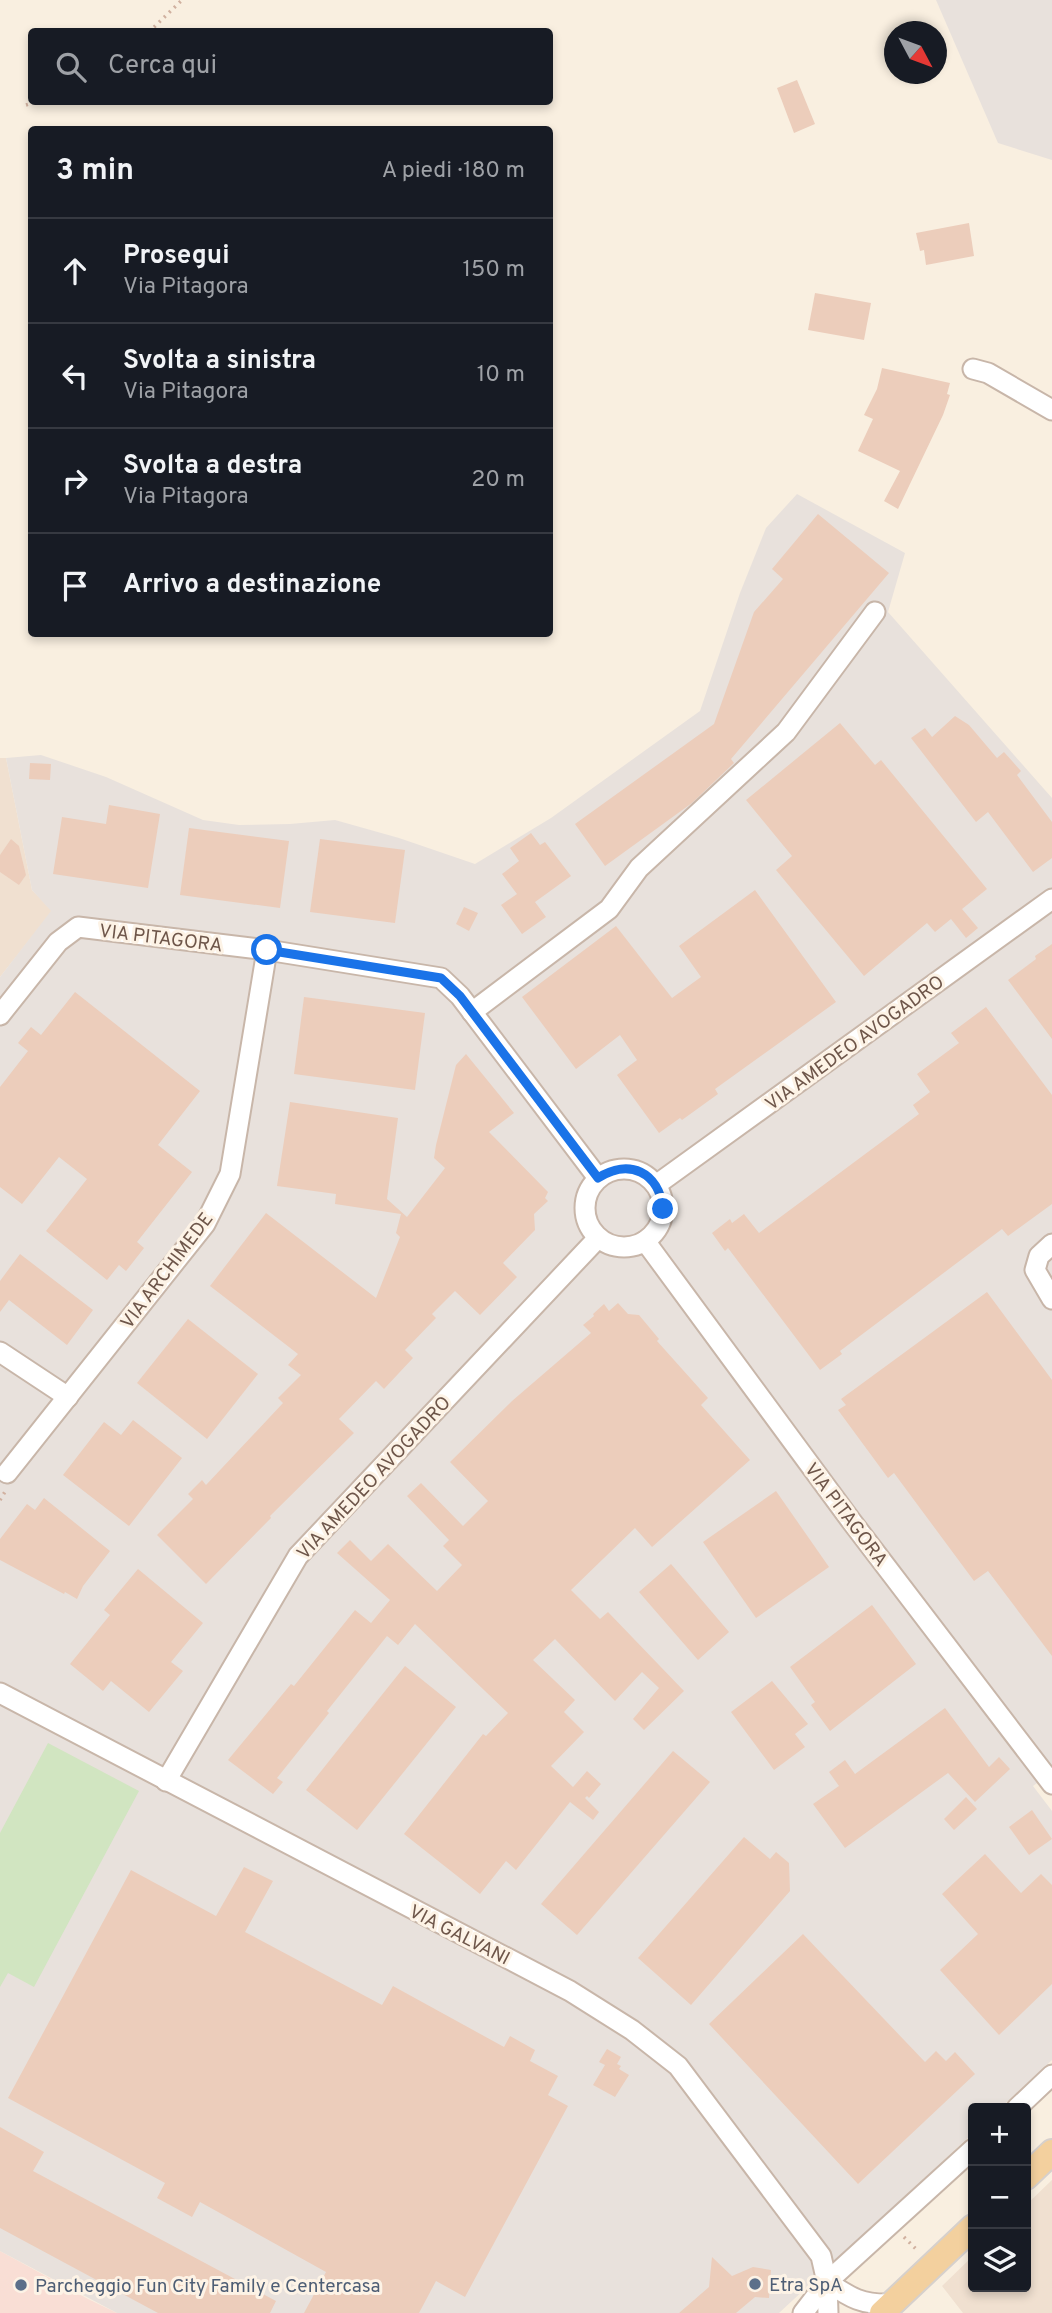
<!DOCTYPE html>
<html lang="it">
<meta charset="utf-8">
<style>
body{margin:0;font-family:Overpass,sans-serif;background:#242831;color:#f1f3f6}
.controls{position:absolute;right:21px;bottom:21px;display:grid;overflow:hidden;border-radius:7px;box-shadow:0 4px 10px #0003}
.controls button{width:63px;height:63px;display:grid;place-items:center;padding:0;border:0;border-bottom:2px solid #363941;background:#171b24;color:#f1f3f6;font:35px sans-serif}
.compass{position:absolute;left:884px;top:21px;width:63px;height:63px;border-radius:50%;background:#171b24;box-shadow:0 4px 10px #0003;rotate:131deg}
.stop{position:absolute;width:21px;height:21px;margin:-16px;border:5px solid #1a73e8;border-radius:50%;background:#fff}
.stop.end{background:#1a73e8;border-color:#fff;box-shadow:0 2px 7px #0008}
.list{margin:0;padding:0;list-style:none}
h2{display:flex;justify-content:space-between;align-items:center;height:91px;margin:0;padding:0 28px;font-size:30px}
h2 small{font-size:23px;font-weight:400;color:#9ea1a6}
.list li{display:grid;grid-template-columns:46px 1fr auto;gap:21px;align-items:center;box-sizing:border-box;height:105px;padding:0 28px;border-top:2px solid #363941}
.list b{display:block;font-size:26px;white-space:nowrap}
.list p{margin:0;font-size:23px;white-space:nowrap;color:#9ea1a6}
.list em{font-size:23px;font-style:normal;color:#9ea1a6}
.icon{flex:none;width:38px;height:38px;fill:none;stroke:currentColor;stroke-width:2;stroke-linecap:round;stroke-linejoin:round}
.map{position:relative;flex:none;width:1052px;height:2313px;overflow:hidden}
.search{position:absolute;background:#171b24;box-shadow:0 4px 10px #0003;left:28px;top:28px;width:525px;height:77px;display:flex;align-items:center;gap:18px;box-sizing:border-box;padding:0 24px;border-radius:7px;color:#9ea1a6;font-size:26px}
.panel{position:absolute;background:#171b24;box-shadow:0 4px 10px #0003;left:28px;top:126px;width:525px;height:511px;border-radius:7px}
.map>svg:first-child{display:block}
.residential{fill:#f0e0d0}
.commercial{fill:#f9ded5}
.industrial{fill:#e8e1dc}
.grass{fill:#d1e5c1}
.building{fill:#eccdbb}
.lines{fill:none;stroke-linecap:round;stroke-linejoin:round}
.minor-casing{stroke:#c8b6a9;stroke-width:23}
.major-casing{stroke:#d6d0cc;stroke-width:28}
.path{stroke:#d0b09f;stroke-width:3.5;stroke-dasharray:2 5;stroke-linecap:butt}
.minor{stroke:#fff;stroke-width:19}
.major{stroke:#f3d09e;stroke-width:24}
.route{stroke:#1a73e8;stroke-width:9}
.service-dot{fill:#5c6f8a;stroke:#fdf3e6;stroke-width:2.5}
.labels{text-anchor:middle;stroke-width:6;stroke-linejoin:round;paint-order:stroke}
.street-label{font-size:19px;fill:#6e564a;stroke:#fdf3e6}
.service-label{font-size:19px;fill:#4e5e75;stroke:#fdf3e6;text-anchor:start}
</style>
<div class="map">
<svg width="1052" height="2313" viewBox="0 0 1052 2313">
<rect width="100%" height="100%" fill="#f9efe0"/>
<!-- residential -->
<g class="residential">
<polygon points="0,758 6,758 32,890 52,911 0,977"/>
<polygon points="1052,2180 1052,2313 963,2313 942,2286 973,2256 973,2287 1026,2287 1026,2205"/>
</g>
<!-- commercial -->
<polygon class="commercial" points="0,2251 88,2299 117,2313 0,2313"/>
<!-- industrial -->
<g class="industrial">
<polygon points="936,0 1052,0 1052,160 998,143"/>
<polygon points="797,494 905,553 888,612 1052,798 1052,1772 1033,1786 1052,1811 1052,2060 1000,2108 973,2108 973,2133 779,2313 117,2313 0,2251 0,977 51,911 32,890 6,758 41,755 106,777 203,820 239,825 290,824 335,820 399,838 475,864 551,818 700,711 740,593 766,528"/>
</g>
<!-- grass -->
<polygon class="grass" points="48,1743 139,1791 34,1987 8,1973 0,1987 0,1833"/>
<!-- building -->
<g class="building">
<polygon points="797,80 815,124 794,133 777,88"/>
<polygon points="969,223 974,256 926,265 924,250 920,251 916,233"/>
<polygon points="815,293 871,303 864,340 808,330"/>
<polygon points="882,368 950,383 947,394 950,395 943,415 898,509 884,501 900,471 858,451 873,419 864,415 877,389"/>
<polygon points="818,514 889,573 731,759 734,763 692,803 605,866 575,824 714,724 754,612 783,579 772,569"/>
<polygon points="955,716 969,725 997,758 1004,752 1021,771 1017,775 1052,822 1052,858 1033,872 988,812 976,822 911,738 925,728 932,737"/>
<polygon points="840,723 875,765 881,760 987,889 962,909 978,928 966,938 951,919 935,932 927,923 864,976 776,870 792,856 746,800"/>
<polygon points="30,763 51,764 50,780 29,779"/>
<polygon points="109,805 160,814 148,888 53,874 62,817 106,824"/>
<polygon points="189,828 289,841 280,908 180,895"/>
<polygon points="531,833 540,845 545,842 571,876 535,902 546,917 522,934 501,905 517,894 502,874 519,861 510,848"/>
<polygon points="11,839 19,846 26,875 19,885 0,872 0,855"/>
<polygon points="320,839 405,850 395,923 310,912"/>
<polygon points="755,890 836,1002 715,1089 718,1094 682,1120 680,1118 659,1133 617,1075 637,1060 620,1035 576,1069 522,997 616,926 672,998 701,977 679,946"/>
<polygon points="464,907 478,913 469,931 456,924"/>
<polygon points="1052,944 1052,1039 1008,980 1036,959 1035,956"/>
<polygon points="75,992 200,1091 158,1145 192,1172 137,1242 144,1248 126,1271 119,1265 107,1280 46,1231 87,1179 59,1157 22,1204 0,1187 0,1087 28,1051 18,1043 31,1027 41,1035"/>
<polygon points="304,997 425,1013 415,1090 294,1074"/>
<polygon points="986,1007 1052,1095 1052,1204 1008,1236 1002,1229 840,1351 842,1354 820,1370 728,1248 725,1251 712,1233 730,1219 732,1223 744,1214 759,1233 919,1114 913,1105 930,1092 917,1074 959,1043 951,1033"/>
<polygon points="466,1054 514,1113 489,1132 548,1192 545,1198 548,1201 534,1214 535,1230 503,1263 517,1277 480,1315 455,1291 432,1314 436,1318 405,1350 413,1358 384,1389 376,1381 339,1419 354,1433 270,1516 271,1518 206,1584 157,1535 193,1499 188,1494 202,1480 206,1485 283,1403 278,1398 301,1375 288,1365 298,1354 210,1286 266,1213 376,1298 400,1237 396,1233 401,1214 335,1204 336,1194 277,1186 290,1102 398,1118 387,1199 407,1217 445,1168 434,1158 436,1145 456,1065"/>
<polygon points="20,1254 93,1310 67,1345 9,1300 0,1312 0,1281"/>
<polygon points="987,1292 1052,1380 1052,1656 988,1571 974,1581 894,1473 888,1478 838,1410 846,1405 841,1399"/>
<polygon points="618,1303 628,1314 639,1315 659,1339 657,1341 708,1398 701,1405 750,1460 652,1547 635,1528 571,1590 600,1619 608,1612 684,1691 644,1730 633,1719 659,1688 642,1672 615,1701 555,1639 533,1660 575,1700 564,1712 584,1732 551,1766 573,1787 587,1771 601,1784 589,1798 587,1796 585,1798 599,1812 593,1820 570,1802 516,1870 506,1861 480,1894 404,1834 483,1734 486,1736 508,1713 415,1624 398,1645 387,1636 327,1711 329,1713 277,1778 283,1782 273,1794 228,1760 291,1684 294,1686 355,1610 371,1623 390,1600 337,1553 350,1540 371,1561 388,1544 437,1591 462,1565 443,1546 449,1540 407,1496 421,1483 463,1526 488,1501 450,1462 512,1401 591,1333 583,1325 594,1316 593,1314 604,1304 609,1311"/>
<polygon points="188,1319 258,1374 207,1439 137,1383"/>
<polygon points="133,1420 182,1458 129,1526 63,1475 104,1422 121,1435"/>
<polygon points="776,1491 829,1567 756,1618 703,1542"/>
<polygon points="44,1498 110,1551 83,1586 77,1599 65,1592 64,1594 0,1560 0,1539 27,1504 35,1510"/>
<polygon points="671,1564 729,1632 698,1660 639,1592"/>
<polygon points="138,1569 203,1623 171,1662 183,1671 149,1712 111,1681 103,1691 70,1664 110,1615 104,1610"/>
<polygon points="872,1605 916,1664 830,1731 811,1705 815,1702 790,1667"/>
<polygon points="405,1666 456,1707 357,1830 306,1790"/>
<polygon points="772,1681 808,1724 795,1734 805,1747 774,1770 731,1712"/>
<polygon points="945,1708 989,1767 999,1757 1010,1769 975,1802 948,1773 845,1848 813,1804 839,1786 829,1772 845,1760 855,1774"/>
<polygon points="673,1751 710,1782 577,1935 541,1904"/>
<polygon points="966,1797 977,1809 954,1830 944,1819"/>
<polygon points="1032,1810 1052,1839 1029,1855 1009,1827"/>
<polygon points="744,1837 770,1859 776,1852 789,1863 790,1891 691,2005 638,1958"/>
<polygon points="985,1854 1021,1893 1041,1874 1052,1885 1052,1984 999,2035 940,1970 978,1934 942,1894"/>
<polygon points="244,1867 273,1881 245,1932 382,2005 393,1986 504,2047 510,2036 535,2050 530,2061 558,2076 548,2095 568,2106 465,2297 436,2281 419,2313 304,2313 326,2272 200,2202 192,2217 157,2198 165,2183 8,2098 131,1870 216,1916"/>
<polygon points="803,1934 925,2062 936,2051 946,2061 955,2052 975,2074 858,2184 709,2024"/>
<polygon points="607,2049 621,2057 617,2064 621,2066 619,2069 629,2075 615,2097 593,2085 605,2065 599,2062"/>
<polygon points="0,2127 44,2152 33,2171 276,2301 270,2313 158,2313 0,2228"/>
<polygon points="712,2257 732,2276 753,2267 771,2270 769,2298 755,2297 736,2313 679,2313 709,2287"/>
</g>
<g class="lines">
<!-- minor casing -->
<g class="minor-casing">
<g id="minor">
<polyline points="973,369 988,373 1052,410"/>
<polyline points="472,1012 609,909 639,868 786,732 875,612"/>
<polyline points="0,1015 58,942 78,927 267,950 441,978 460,996 598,1178"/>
<circle cx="624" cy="1208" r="39"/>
<polyline points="656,1185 1052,899"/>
<polyline points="645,1241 852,1522 1052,1784"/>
<polyline points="1052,1244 1039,1256 1035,1270 1052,1299"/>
<polyline points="0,1352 68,1397"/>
<polyline points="7,1473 205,1224 230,1174 267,950"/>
<polyline points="0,1693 570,1991 632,2030 678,2066 821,2256 827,2282 828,2313"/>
<polyline points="166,1781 298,1556 598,1238"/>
<polyline points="1017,2108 1052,2075"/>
<path d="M827,2282C851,2298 862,2305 891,2304"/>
<polyline points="803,2313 827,2282 973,2149"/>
</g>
</g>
<!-- major casing -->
<g class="major-casing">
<g id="major">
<polyline points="1026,2177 1052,2152"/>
<polyline points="882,2313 973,2227"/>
</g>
</g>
<!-- path -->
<g class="path">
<polyline points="149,32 182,0"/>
<polyline points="26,105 36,102"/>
<polyline points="0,1500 6,1490"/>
<polyline points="904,2237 917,2250"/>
</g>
<!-- minor -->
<use href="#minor" class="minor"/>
<!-- major -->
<use href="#major" class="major"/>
</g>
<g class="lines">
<!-- route -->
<path class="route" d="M267,950L441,978L460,996L598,1178C629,1158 659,1172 663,1209"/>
</g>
<!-- markers -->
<g class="service-dot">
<circle cx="755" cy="2284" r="7"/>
<circle cx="21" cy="2285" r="7"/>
</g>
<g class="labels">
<!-- street labels -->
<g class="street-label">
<text transform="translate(161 937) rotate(7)" y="7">VIA PITAGORA</text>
<text transform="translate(854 1042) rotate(-36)" y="7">VIA AMEDEO AVOGADRO</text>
<text transform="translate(166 1270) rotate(-53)" y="7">VIA ARCHIMEDE</text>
<text transform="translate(373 1477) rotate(-47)" y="7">VIA AMEDEO AVOGADRO</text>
<text transform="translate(847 1514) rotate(53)" y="7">VIA PITAGORA</text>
<text transform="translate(460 1934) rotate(27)" y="7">VIA GALVANI</text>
</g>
<!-- service labels -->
<g class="service-label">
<text x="769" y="2291">Etra SpA</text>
<text x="35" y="2292">Parcheggio Fun City Family e Centercasa</text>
</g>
</g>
</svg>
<div class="controls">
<button>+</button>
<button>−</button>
<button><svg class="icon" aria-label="layers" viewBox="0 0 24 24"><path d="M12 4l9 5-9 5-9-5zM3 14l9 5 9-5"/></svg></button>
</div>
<svg class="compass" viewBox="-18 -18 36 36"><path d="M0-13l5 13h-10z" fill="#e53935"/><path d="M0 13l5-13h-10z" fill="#9ea1a6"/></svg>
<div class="stop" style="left:267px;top:950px"></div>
<div class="stop end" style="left:663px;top:1209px"></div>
<div class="search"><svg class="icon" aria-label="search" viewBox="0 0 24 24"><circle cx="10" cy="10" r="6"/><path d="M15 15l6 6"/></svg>Cerca qui</div>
<section class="panel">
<h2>3 min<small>A piedi · 180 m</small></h2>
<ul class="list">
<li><svg class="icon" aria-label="ahead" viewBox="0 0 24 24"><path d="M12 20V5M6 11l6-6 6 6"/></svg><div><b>Prosegui</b><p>Via Pitagora</p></div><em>150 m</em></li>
<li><svg class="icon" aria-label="left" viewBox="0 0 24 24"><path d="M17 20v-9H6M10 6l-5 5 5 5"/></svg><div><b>Svolta a sinistra</b><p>Via Pitagora</p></div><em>10 m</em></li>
<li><svg class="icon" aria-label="right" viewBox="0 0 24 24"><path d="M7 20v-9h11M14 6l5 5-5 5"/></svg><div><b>Svolta a destra</b><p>Via Pitagora</p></div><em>20 m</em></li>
<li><svg class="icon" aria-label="arrive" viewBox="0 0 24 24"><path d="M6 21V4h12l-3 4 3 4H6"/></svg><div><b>Arrivo a destinazione</b></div></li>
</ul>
</section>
</div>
